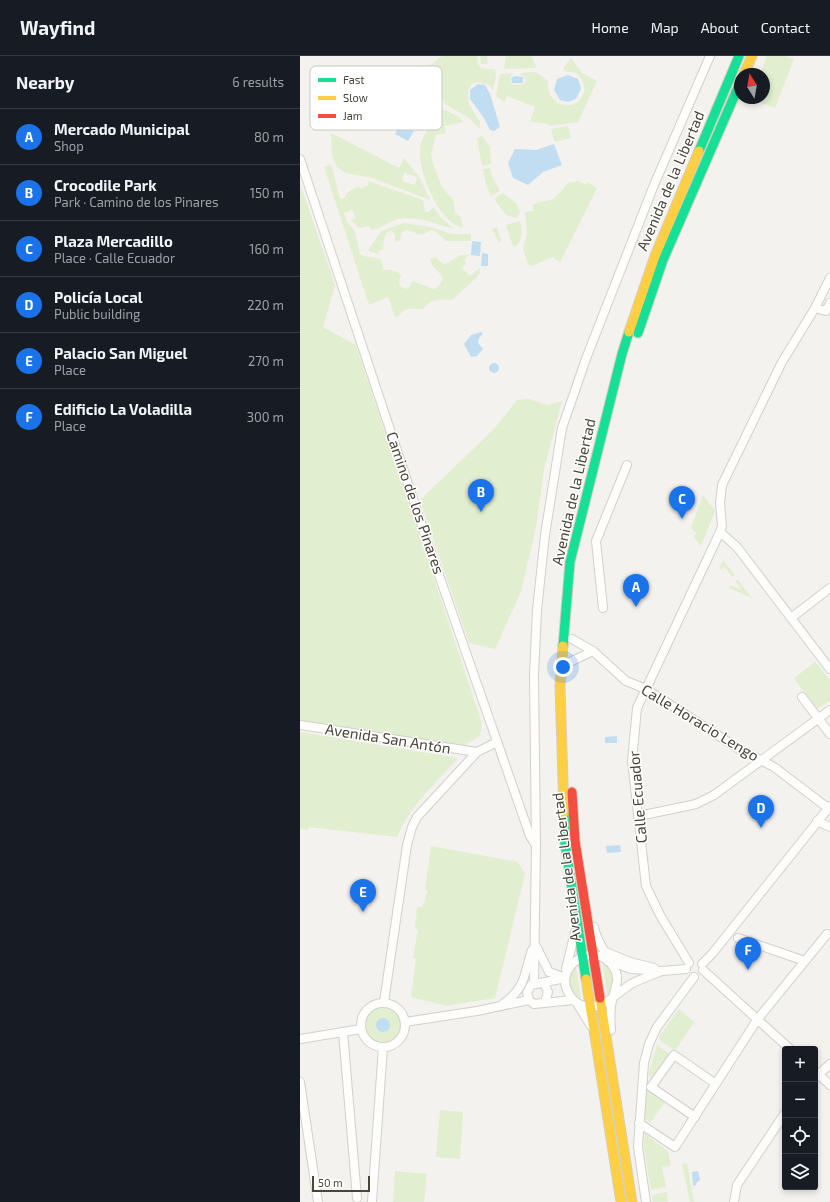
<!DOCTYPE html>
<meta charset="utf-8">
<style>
body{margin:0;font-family:"Exo 2",sans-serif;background:#242831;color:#f1f3f6}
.controls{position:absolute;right:12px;bottom:12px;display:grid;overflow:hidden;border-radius:4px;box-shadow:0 2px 6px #0003}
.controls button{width:36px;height:36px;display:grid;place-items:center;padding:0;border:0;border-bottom:1px solid #363941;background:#171b24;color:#f1f3f6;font:20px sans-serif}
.compass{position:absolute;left:434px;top:12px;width:36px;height:36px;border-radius:50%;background:#171b24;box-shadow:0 2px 6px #0003;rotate:349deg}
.scale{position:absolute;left:12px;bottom:10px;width:58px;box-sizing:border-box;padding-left:4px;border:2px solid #4b4439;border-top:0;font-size:11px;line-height:14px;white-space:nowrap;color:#4b4439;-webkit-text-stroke:3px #fff;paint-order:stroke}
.you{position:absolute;left:263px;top:611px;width:14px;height:14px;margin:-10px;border:3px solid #fff;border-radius:50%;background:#1a73e8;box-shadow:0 0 0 6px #1a73e833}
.badge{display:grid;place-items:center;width:26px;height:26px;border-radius:50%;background:#1a73e8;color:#fff;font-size:13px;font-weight:700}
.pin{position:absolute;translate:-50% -33px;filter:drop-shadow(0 1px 2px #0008)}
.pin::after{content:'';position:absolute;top:21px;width:14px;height:12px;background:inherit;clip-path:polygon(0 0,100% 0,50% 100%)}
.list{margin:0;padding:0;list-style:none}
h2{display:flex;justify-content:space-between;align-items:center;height:52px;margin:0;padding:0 16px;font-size:17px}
h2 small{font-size:13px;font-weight:400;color:#9ea1a6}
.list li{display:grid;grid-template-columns:26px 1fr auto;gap:12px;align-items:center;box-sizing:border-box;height:56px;padding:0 16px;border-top:1px solid #363941}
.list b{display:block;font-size:15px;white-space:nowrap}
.list p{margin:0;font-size:13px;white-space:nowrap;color:#9ea1a6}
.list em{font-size:13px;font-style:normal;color:#9ea1a6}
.icon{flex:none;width:22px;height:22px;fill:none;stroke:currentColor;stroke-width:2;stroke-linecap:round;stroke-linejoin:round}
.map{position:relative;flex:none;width:530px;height:1146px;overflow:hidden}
header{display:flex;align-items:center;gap:24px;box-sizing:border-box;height:56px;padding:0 20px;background:#171b24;border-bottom:1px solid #363941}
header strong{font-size:19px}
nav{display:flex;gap:22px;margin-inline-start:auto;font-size:14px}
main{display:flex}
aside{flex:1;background:#171b24}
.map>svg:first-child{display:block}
.green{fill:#e1eecf;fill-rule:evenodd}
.water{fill:#c0ddf1}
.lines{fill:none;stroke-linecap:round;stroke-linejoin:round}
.street-casing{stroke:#d2d0cb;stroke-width:10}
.fast-casing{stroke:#d6cebb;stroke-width:11}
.slow-casing{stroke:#d6cebb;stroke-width:11}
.jam-casing{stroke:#d6cebb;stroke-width:11}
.street{stroke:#fdfdfc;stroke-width:8}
.fast{stroke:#16e098;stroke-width:9}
.slow{stroke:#ffcf43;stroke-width:9}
.jam{stroke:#f24e42;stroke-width:9}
.labels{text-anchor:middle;stroke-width:3;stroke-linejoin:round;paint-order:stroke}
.street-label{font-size:15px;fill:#4b4439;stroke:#fff}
.key{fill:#fff;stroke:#c9c7c4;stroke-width:1}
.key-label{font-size:11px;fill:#4b4439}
</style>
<header>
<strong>Wayfind</strong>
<nav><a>Home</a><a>Map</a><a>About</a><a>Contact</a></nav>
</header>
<main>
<aside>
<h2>Nearby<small>6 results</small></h2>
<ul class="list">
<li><span class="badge">A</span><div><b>Mercado Municipal</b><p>Shop</p></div><em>80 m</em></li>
<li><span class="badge">B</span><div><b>Crocodile Park</b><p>Park · Camino de los Pinares</p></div><em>150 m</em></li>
<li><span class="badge">C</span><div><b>Plaza Mercadillo</b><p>Place · Calle Ecuador</p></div><em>160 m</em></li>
<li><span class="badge">D</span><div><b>Policía Local</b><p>Public building</p></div><em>220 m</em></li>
<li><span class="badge">E</span><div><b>Palacio San Miguel</b><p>Place</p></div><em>270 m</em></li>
<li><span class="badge">F</span><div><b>Edificio La Voladilla</b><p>Place</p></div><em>300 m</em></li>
</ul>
</aside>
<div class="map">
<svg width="530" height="1146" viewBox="0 0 530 1146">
<rect width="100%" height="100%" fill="#f4f2ee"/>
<!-- green -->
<g class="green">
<path d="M142,0H177L178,8L181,12L195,14L196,19L193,34L189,29L177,26L172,28L168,35L169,48L180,66V73L169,62L145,48L136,29L128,23L110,21L109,19L98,21L99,28L111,25C110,36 118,45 125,52L138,45L139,49L129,61L120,75L101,66L100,67L47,38L32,65L26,64L31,28L132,8Z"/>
<polygon points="180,0 187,0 188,8 181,8"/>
<polygon points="206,0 231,0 236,10 235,12 204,13"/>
<polygon points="467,0 485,0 494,3 475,52 451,43 464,42 464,18 460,18"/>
<path d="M271,2L282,17L297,25L278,66L249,70V68L230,65L235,51L207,40L204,46L196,40L200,18L214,17L210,21V26L213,29L224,28C227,21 222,21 220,17L236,16L248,25C246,41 260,55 277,47C287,37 287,27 276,17L264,15V11Z"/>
<path d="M145,54L159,61L163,66L144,70L146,77L136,79L131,98L133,107L142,131L153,144L155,156L161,162L163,172C158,170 153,168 149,164C134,151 119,115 120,94C120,86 125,78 129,71C132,64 137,55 145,54Z"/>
<polygon points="268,70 271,82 255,86 251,73"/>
<path d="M31,77L99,112L104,102L120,122L130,144L72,122L46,117L37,111L32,100ZM104,117L117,121L115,129L102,125Z"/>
<polygon points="182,80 190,91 191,108 182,110 177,82"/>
<path d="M31,108L40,143L44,142L48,136L59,130L60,133L69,129L68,125L123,144L125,156L130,155L133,151L141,162L154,173C136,168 117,160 98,163C89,165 82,172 72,174L69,170C57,172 61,175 51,164L56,162L52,154L44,157L46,164L55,176L60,198L63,200L81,203L84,214C90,213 97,215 101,219L99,227L101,231L108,233L113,225L133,233L138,231L143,223C140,215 132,212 130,204L135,201L144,208C154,207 155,197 169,199L164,204L166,207L162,212L170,220L180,212L179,219L152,244C140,243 131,242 123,253C112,252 104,251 98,261H95L88,241L69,249L24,111Z"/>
<polygon points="190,112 193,122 200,135 191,140 186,129 183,113"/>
<polygon points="278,125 286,129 287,126 297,132 260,206 252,201 232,210 228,208 223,193 227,176 225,156 233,155 233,148 254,143 268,127"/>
<polygon points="0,128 35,229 23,271 56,289 182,667 180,680 163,690 0,666"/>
<polygon points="203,137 217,148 220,157 216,162 206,159 194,143"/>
<path d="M220,165C222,174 224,187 213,191L206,169Z"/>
<path d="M104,167L130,171L152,178H171V185H146L135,175L131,174C116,183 118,175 105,174L101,178L100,185L97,186L95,185V179L92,175L86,177L84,183L83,193L78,195L79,198L68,195L81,175Z"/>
<polygon points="197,171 201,185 199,187 192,173"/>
<polygon points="229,343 248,349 262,345 244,414 236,471 221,536 195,593 169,587 120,444 192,375 217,344"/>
<polygon points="403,439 415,455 401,490 394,481 396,477 391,472"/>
<polygon points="423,504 435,519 432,521 424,510 422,513 419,512"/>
<polygon points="438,524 452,542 429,532 430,529 442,534 435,525"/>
<polygon points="515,606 530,624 530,645 518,652 515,651 494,622"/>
<path d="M0,676L158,702C136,727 110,750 97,781L9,771L8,774L0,773Z"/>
<polygon points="131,790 218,806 225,818 195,942 146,950 111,941 116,903 113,902 118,874 115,873 117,851 122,851 128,834 125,834"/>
<path d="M302,905C313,912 319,930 307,939Z"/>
<path d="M274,910L276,911L281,942L280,944C268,935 267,923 274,910Z"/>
<circle cx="83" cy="969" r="18"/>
<polygon points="379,953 394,966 375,995 361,985 359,981"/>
<polygon points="357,989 370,998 350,1023 349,1017"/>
<polygon points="347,1034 365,1046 350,1067 344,1061"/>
<polygon points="140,1054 163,1056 160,1103 136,1101"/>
<polygon points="345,1078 368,1095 371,1110 362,1111 366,1131 351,1134 344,1092"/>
<polygon points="387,1107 394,1146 390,1146 383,1113 382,1108"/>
<polygon points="95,1115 127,1118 124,1146 93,1146"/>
<polygon points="367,1136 368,1146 353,1146 352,1139"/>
</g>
<!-- water -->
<g class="water">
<polygon points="268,19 278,23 281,33 276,43 268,46 260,44 254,34 257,23"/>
<polygon points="215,20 223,21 223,27 212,27 211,22"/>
<polygon points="178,28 185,29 190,38 200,71 194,75 190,74 184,62 170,43 170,34"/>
<polygon points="100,68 114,75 108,85 95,78"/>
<polygon points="254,88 262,109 243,116 228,129 213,122 208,107 215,93 236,94"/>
<polygon points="172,185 181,186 180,200 171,199"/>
<polygon points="182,197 188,198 188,210 181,210"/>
<polygon points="181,276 183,277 178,284 178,287 183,293 177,300 171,301 164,288 171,279"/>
<circle cx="194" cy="312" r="5"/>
<polygon points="317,680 317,687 305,687 305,681"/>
<polygon points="320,789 321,796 307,797 306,790"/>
<circle cx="83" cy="969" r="7"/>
<polygon points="398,1115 400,1124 397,1126 396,1129 393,1130 392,1116"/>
</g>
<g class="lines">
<!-- street casing -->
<g class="street-casing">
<g id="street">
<polyline points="0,103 124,476 230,780 235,788"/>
<polyline points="530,222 515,252 526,255 530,247"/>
<polyline points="420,476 437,491 530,613"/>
<polyline points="303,552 296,485 327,409"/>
<polyline points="491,562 530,532"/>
<polyline points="272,583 293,595 326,625 346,633 439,693 474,711 528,752"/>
<polyline points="270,606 293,595"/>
<polyline points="502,641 530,678"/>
<polyline points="0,669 177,696"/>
<polyline points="339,760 396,748 414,739 530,654"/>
<polyline points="517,765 530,771"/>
<path d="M294,871C296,884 305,893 308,905"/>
<polyline points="438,882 505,905"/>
<polyline points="236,890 249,916 263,921"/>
<polyline points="306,896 330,906 354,912"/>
<polyline points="309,905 331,913 362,915 386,913"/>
<polyline points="389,907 360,859 346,830 332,705 337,652 420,476 422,470 420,447 422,429 482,306 515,252"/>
<polyline points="402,908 412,898 530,750"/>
<polyline points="266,913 275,876"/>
<polyline points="403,914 490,993"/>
<polyline points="265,922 231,929 227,937 229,944 234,948 273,944"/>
<polyline points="234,927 236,789 234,619 237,554 245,479 262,372 287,300 354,129 410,0"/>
<polyline points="241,927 245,929 248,936 245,946"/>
<polyline points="84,946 107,789 112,771 117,761 177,696 197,686"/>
<circle cx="83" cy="969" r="22"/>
<polyline points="277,947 291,970"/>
<path d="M203,948C226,932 224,918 232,894"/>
<polyline points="105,966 177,955 229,944"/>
<path d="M311,974C310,963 310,951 313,941C316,930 320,922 314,912C295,881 249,912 271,941C275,947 282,950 289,951C305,952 318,936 331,928C340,923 352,919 362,915"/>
<polyline points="43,976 57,1142"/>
<polyline points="0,983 61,973"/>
<polyline points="516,1016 530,1029"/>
<polyline points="515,1022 530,1008"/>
<polyline points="0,1026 18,1146"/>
<polyline points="395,1061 351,1031 374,999 416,1028"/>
<polyline points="339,1067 375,1091 457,964 527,878"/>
<polyline points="72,1146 83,991"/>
<polyline points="346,1146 338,1091 344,1007 349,988 357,971 394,921"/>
<polyline points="434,1146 437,1129 485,1057"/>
</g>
</g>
<!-- fast casing -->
<g class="fast-casing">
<g id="fast">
<polyline points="399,95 439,0"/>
<polyline points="338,277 363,204 440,27"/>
<polyline points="263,590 270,506 322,298 329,276"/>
<polyline points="264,757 265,787 286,923"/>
</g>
</g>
<!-- slow casing -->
<g class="slow-casing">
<g id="slow">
<polyline points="444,18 452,0"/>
<polyline points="329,276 355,200 399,95"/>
<polyline points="263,590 260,630 264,757"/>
<polyline points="286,923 321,1146"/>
<polyline points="300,942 332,1146"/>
</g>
</g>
<!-- jam casing -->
<g class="jam-casing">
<polyline id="jam" points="272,736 275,785 300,942"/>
</g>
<!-- street -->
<use href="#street" class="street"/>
<!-- fast -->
<use href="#fast" class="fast"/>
<!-- slow -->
<use href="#slow" class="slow"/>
<!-- jam -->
<use href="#jam" class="jam"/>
</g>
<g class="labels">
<!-- street labels -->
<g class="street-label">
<text transform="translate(371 125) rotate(-67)" y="5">Avenida de la Libertad</text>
<text transform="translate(274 436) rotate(-77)" y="5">Avenida de la Libertad</text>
<text transform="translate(115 447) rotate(71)" y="5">Camino de los Pinares</text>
<text transform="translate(400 667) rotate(31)" y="5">Calle Horacio Lengo</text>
<text transform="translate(88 683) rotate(9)" y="5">Avenida San Antón</text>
<text transform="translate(338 741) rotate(-95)" y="5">Calle Ecuador</text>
<text transform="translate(267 811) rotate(-97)" y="5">Avenida de la Libertad</text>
</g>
</g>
<!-- legend -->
<rect x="10" y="10" width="132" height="64" rx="6" class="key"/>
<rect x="18" y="22" width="18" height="4" fill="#16e098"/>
<rect x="18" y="40" width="18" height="4" fill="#ffcf43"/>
<rect x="18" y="58" width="18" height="4" fill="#f24e42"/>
<g class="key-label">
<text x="43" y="28">Fast</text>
<text x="43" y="46">Slow</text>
<text x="43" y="64">Jam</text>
</g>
</svg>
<div class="controls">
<button>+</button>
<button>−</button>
<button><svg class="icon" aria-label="locate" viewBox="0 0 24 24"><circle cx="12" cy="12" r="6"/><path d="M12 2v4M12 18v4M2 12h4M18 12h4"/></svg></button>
<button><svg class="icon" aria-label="layers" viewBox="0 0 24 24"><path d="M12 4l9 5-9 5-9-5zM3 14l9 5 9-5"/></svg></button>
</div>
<svg class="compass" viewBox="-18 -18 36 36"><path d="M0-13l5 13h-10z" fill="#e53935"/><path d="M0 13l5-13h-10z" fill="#9ea1a6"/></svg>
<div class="scale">50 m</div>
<div class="you"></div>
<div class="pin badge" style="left:336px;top:551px">A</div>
<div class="pin badge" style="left:181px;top:456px">B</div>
<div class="pin badge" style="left:382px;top:463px">C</div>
<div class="pin badge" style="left:461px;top:772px">D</div>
<div class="pin badge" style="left:63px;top:856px">E</div>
<div class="pin badge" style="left:448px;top:914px">F</div>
</div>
</main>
